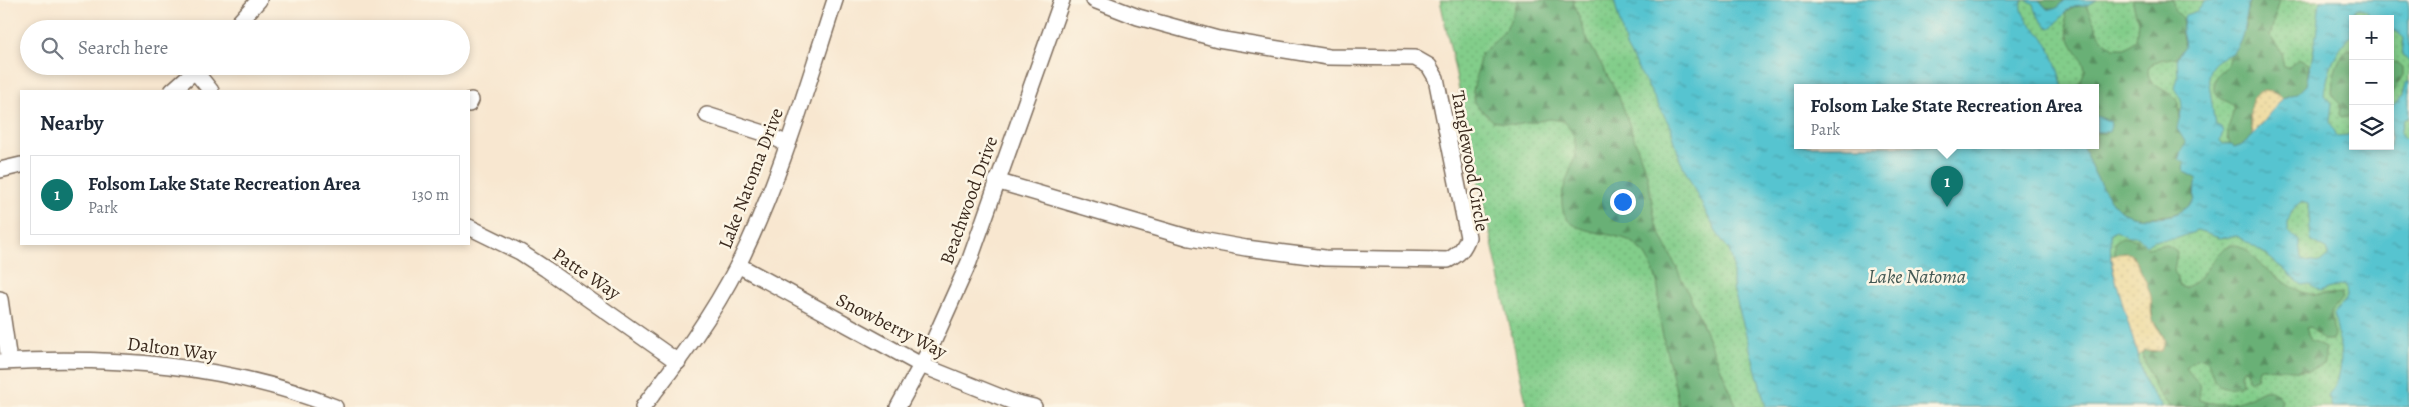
<!DOCTYPE html>
<meta charset="utf-8">
<style>
body{margin:0;font-family:Alegreya,serif;background:#f2f2f3;color:#1f2937}
.controls{position:absolute;right:15px;top:15px;display:grid;overflow:hidden;border-radius:0px;box-shadow:0 2px 8px #0003}
.controls button{width:45px;height:45px;display:grid;place-items:center;padding:0;border:0;border-bottom:1px solid #e0e1e3;background:#fff;color:#1f2937;font:25px sans-serif}
.you{position:absolute;left:1622px;top:201px;width:18px;height:18px;margin:-12px;border:4px solid #fff;border-radius:50%;background:#1a73e8;box-shadow:0 0 0 8px #1a73e833}
.badge{display:grid;place-items:center;width:32px;height:32px;border-radius:50%;background:#0f766e;color:#fff;font-size:16px;font-weight:700}
.pin{position:absolute;translate:-50% -41px;filter:drop-shadow(0 1px 2px #0008)}
.pin::after{content:'';position:absolute;top:26px;width:18px;height:15px;background:inherit;clip-path:polygon(0 0,100% 0,50% 100%)}
.popup{position:absolute;left:1794px;top:84px;width:305px;height:65px;box-sizing:border-box;display:grid;place-content:center;border-radius:0px;background:#fff;filter:drop-shadow(0 1px 4px #0005);font-size:16px;white-space:nowrap;color:#747a83}
.popup b{font-size:19px;color:#1f2937}
.popup::after{content:'';position:absolute;left:50%;top:100%;margin-left:-10px;border:10px solid transparent;border-top-color:#fff}
.list{margin:0;padding:0;list-style:none}
h2{display:flex;justify-content:space-between;align-items:center;height:65px;margin:0;padding:0 20px;font-size:21px}
h2 small{font-size:16px;font-weight:400;color:#747a83}
.list li{display:grid;grid-template-columns:32px 1fr auto;gap:15px;align-items:center;box-sizing:border-box;height:80px;margin:0 10px 10px;padding:0 10px;border:1px solid #e0e1e3;border-radius:0px}
.list b{display:block;font-size:19px;white-space:nowrap}
.list p{margin:0;font-size:16px;white-space:nowrap;color:#747a83}
.list em{font-size:16px;font-style:normal;color:#747a83}
.icon{flex:none;width:28px;height:28px;fill:none;stroke:currentColor;stroke-width:2;stroke-linecap:round;stroke-linejoin:round}
.map{position:relative;flex:none;width:2409px;height:407px;overflow:hidden}
.search{position:absolute;background:#fff;box-shadow:0 2px 8px #0003;left:20px;top:20px;width:450px;height:55px;display:flex;align-items:center;gap:12px;box-sizing:border-box;padding:0 18px;border-radius:28px;color:#747a83;font-size:19px}
.panel{position:absolute;background:#fff;box-shadow:0 2px 8px #0003;left:20px;top:90px;width:450px;height:155px;border-radius:0px}
.map>svg:first-child{display:block}
.green{fill:url(#green-dots);stroke:#5e7c54;fill-rule:evenodd}
.forest{fill:url(#forest-firs);stroke:#526d4a}
.sand{fill:url(#sand-dots);stroke:#94825e}
.water{fill:url(#water-ripples);stroke:#497777;fill-rule:evenodd}
.lines{fill:none;stroke-linecap:round;stroke-linejoin:round}
.minor-casing{stroke:#7d6c5c;stroke-width:18}
.minor{stroke:#fff;stroke-width:15}
.labels{text-anchor:middle;stroke-width:5;stroke-linejoin:round;paint-order:stroke}
.street-label{font-size:19px;fill:#3b2a1e;stroke:#fcf5e5}
.water-label{font-size:20px;font-style:italic;fill:#435853;stroke:#fcf5e5}
</style>
<div class="map">
<svg width="2409" height="407" viewBox="0 0 2409 407">
<defs>
<pattern id="green-dots" width="8" height="8" patternUnits="userSpaceOnUse" patternTransform="scale(1.25)"><rect width="8" height="8" fill="#82cd8a"/><path d="M2 2h.1M6 6h.1" fill="none" stroke="#71b077" stroke-width="1.8" stroke-linecap="round"/></pattern>
<pattern id="forest-firs" width="22" height="20" patternUnits="userSpaceOnUse" patternTransform="scale(1.25)"><rect width="22" height="20" fill="#69b076"/><path d="M5 1l3.5 6h-7zM16 11l3.5 6h-7z" fill="#588f60"/></pattern>
<pattern id="sand-dots" width="8" height="8" patternUnits="userSpaceOnUse" patternTransform="scale(1.25)"><rect width="8" height="8" fill="#eeda9e"/><path d="M2 2h.1M6 6h.1" fill="none" stroke="#cdbb88" stroke-width="1.8" stroke-linecap="round"/></pattern>
<pattern id="water-ripples" width="26" height="14" patternUnits="userSpaceOnUse" patternTransform="scale(1.25)"><rect width="26" height="14" fill="#57c4d0"/><path d="M2 4q2-2 4 0t4 0M15 11q2-2 4 0t4 0" fill="none" stroke="#499fa8"/></pattern>
</defs>
<rect width="100%" height="100%" fill="#fcf5e5"/>
<filter id="ink" filterUnits="userSpaceOnUse"><feTurbulence type="fractalNoise" baseFrequency=".02" numOctaves="2"/><feDisplacementMap in="SourceGraphic" scale="10" xChannelSelector="R" yChannelSelector="G"/><feConvolveMatrix kernelMatrix="1 2 1 2 8 2 1 2 1" color-interpolation-filters="sRGB"/></filter>
<filter id="wash" filterUnits="userSpaceOnUse"><feTurbulence type="fractalNoise" baseFrequency=".0096" numOctaves="4" result="noise"/><feDisplacementMap in="SourceGraphic" scale="20" xChannelSelector="R" yChannelSelector="G"/><feGaussianBlur stdDeviation="1.12" result="paint"/><feColorMatrix in="noise" values="0 0 0 0 0 0 0 0 0 0 0 0 0 0 0 0 0 1.4 0 .05"/><feComposite in="paint" operator="in"/></filter>
<g filter="url(#wash)">
<rect width="100%" height="100%" fill="#f8e7d0"/>
<!-- green -->
<path class="green" d="M1440,0H2409V407H1527ZM2353,19H2390V146H2353ZM1798,88H2096V146H1798Z"/>
<!-- forest -->
<g class="forest">
<path d="M1517,0H1573L1587,39L1619,96L1647,174L1656,224L1699,316L1737,407H1679C1674,376 1663,345 1659,314C1657,305 1660,296 1658,288C1657,275 1646,252 1635,244C1619,231 1572,236 1564,214C1552,181 1595,154 1564,121L1550,119L1516,125L1493,121L1475,104L1473,91L1481,53C1498,41 1514,22 1517,0Z"/>
<path d="M2039,0H2065C2059,7 2057,10 2047,9Z"/>
<path d="M2132,0H2173L2174,10L2183,19L2182,36L2185,46L2177,57L2160,60L2149,66C2143,87 2169,88 2177,101C2183,112 2177,121 2179,133L2185,138L2186,143L2179,156L2185,163L2184,172L2198,179L2194,189V200C2185,212 2175,215 2160,216C2148,218 2134,219 2123,212C2106,201 2089,164 2083,146H2096V132L2105,134L2111,126L2110,121L2096,116V88H2076C2094,64 2079,61 2070,39C2066,30 2066,22 2065,12L2074,6H2086L2102,39L2114,48H2125L2136,40L2138,21Z"/>
<path d="M2251,0H2280L2270,36L2281,52L2284,67L2288,68L2298,59L2309,64C2307,73 2310,87 2299,92C2294,94 2289,95 2283,98L2272,92L2249,116L2253,135L2243,144L2234,147L2230,144C2223,126 2234,122 2233,106C2229,102 2222,100 2219,97C2208,83 2216,73 2227,66L2230,54L2237,48L2246,24V13Z"/>
<path d="M2349,50L2353,51V114L2342,117L2339,115L2340,103L2332,95C2332,80 2336,57 2349,50Z"/>
<polygon points="2390,61 2397,63 2403,68 2403,75 2390,96"/>
<path d="M2122,237L2139,240L2147,248C2160,246 2168,240 2177,253L2174,270L2179,286L2185,288C2205,280 2214,252 2228,246C2232,244 2238,245 2242,247C2251,252 2257,262 2265,268C2275,276 2288,285 2300,291C2314,297 2327,294 2342,293V298L2331,312L2334,335L2332,340H2323L2310,327L2306,328L2311,341L2325,348V363L2308,371L2262,368L2259,369L2257,379L2251,381L2248,379L2247,370L2243,369L2241,373L2242,384C2234,389 2219,389 2214,380C2211,375 2212,370 2210,365C2205,353 2191,359 2186,368L2199,384L2200,400C2211,405 2229,405 2240,401C2256,397 2268,378 2282,400L2280,407H2170L2154,387L2142,354L2144,350L2155,352L2164,336L2153,320L2150,293L2132,255L2115,254V242Z"/>
</g>
<!-- sand -->
<g class="sand">
<path d="M2264,91L2272,92L2283,98L2253,135C2251,118 2244,98 2264,91Z"/>
<path d="M2127,253L2131,254C2139,267 2148,283 2151,297C2152,304 2150,310 2152,317C2155,330 2171,337 2161,351L2144,350L2138,356L2121,301L2110,255Z"/>
</g>
<!-- water -->
<g class="water">
<path d="M1614,0H2025L2022,1C2019,20 2037,26 2045,40C2052,51 2060,75 2063,88H1798V146H2083C2089,164 2106,201 2123,212C2134,219 2148,218 2161,217C2175,215 2185,212 2194,200L2195,184L2198,179L2184,172L2185,163L2179,159C2182,138 2193,153 2177,129C2180,110 2187,107 2175,88L2178,77L2177,57L2185,46L2182,31L2185,15L2197,11L2205,0H2251C2242,14 2247,31 2238,46C2229,60 2213,55 2208,76L2215,125L2221,127L2223,132L2220,141L2223,144H2232L2234,147L2243,144L2253,135L2283,98L2299,92L2306,85L2315,44L2320,0H2409V63L2402,55L2404,38L2397,32L2390,30V19H2367L2369,14L2366,11L2357,8L2350,17L2351,34C2335,55 2327,68 2325,95L2332,103L2330,122L2337,136L2348,135L2353,129V146H2390V108L2403,96L2406,83L2409,81V116L2403,119L2400,133L2404,138L2409,139V407H2332L2328,395C2349,372 2339,342 2334,314C2339,305 2352,296 2346,286L2339,285L2320,292L2310,284L2302,285L2264,253L2237,236L2220,238L2197,231L2175,239L2153,240L2146,245L2138,236H2127L2116,230L2110,233L2111,263L2146,385L2163,407H1766L1733,288V263L1729,250L1716,232L1698,197L1680,160L1671,128L1626,47ZM2301,202L2308,204L2311,241L2328,251V256L2320,263L2305,261L2302,257L2300,243C2298,238 2295,238 2291,235C2283,225 2292,207 2301,202Z"/>
<path d="M2026,0H2039L2047,9C2057,10 2059,7 2065,0H2097L2086,6L2070,7L2054,26L2050,28C2040,22 2037,15 2034,5Z"/>
<polygon points="2096,116 2110,121 2111,126 2109,132 2096,132"/>
</g>
</g>
<g filter="url(#ink)">
<g class="lines">
<!-- minor casing -->
<g class="minor-casing">
<g id="minor">
<polyline points="233,29 259,0"/>
<polyline points="195,71 211,91"/>
<polyline points="172,91 200,66"/>
<polyline points="469,104 471,100"/>
<polyline points="707,115 767,134 787,144"/>
<polyline points="0,170 21,165"/>
<path d="M996,181L1190,238L1246,248L1325,258L1448,260C1459,254 1464,249 1468,237L1436,78L1429,66L1415,58L1328,57L1218,39L1138,17L1094,0"/>
<polyline points="469,227 520,252 546,269 678,362"/>
<polyline points="738,265 921,365 1013,402 1034,407"/>
<polyline points="0,299 9,361"/>
<path d="M0,362C113,356 229,364 335,407"/>
<path d="M643,407C678,362 712,316 738,265C780,181 806,89 835,0"/>
<polyline points="898,407 930,349 969,262 1062,0"/>
</g>
</g>
<!-- minor -->
<use href="#minor" class="minor"/>
</g>
</g>
<g class="labels">
<!-- street labels -->
<g class="street-label">
<text transform="translate(1471 161) rotate(80)" y="7">Tanglewood Circle</text>
<text transform="translate(750 178) rotate(-69)" y="7">Lake Natoma Drive</text>
<text transform="translate(968 200) rotate(-70)" y="7">Beachwood Drive</text>
<text transform="translate(587 273) rotate(34)" y="7">Patte Way</text>
<text transform="translate(892 325) rotate(27)" y="7">Snowberry Way</text>
<text transform="translate(172 348) rotate(7)" y="7">Dalton Way</text>
</g>
<!-- water labels -->
<g class="water-label">
<text x="1917" y="283">Lake Natoma</text>
</g>
</g>
</svg>
<div class="controls">
<button>+</button>
<button>−</button>
<button><svg class="icon" aria-label="layers" viewBox="0 0 24 24"><path d="M12 4l9 5-9 5-9-5zM3 14l9 5 9-5"/></svg></button>
</div>
<div class="you"></div>
<div class="pin badge" style="left:1947px;top:207px">1</div>
<div class="popup"><b>Folsom Lake State Recreation Area</b>Park</div>
<div class="search"><svg class="icon" aria-label="search" viewBox="0 0 24 24"><circle cx="10" cy="10" r="6"/><path d="M15 15l6 6"/></svg>Search here</div>
<section class="panel">
<h2>Nearby<small></small></h2>
<ul class="list">
<li><span class="badge">1</span><div><b>Folsom Lake State Recreation Area</b><p>Park</p></div><em>130 m</em></li>
</ul>
</section>
</div>
